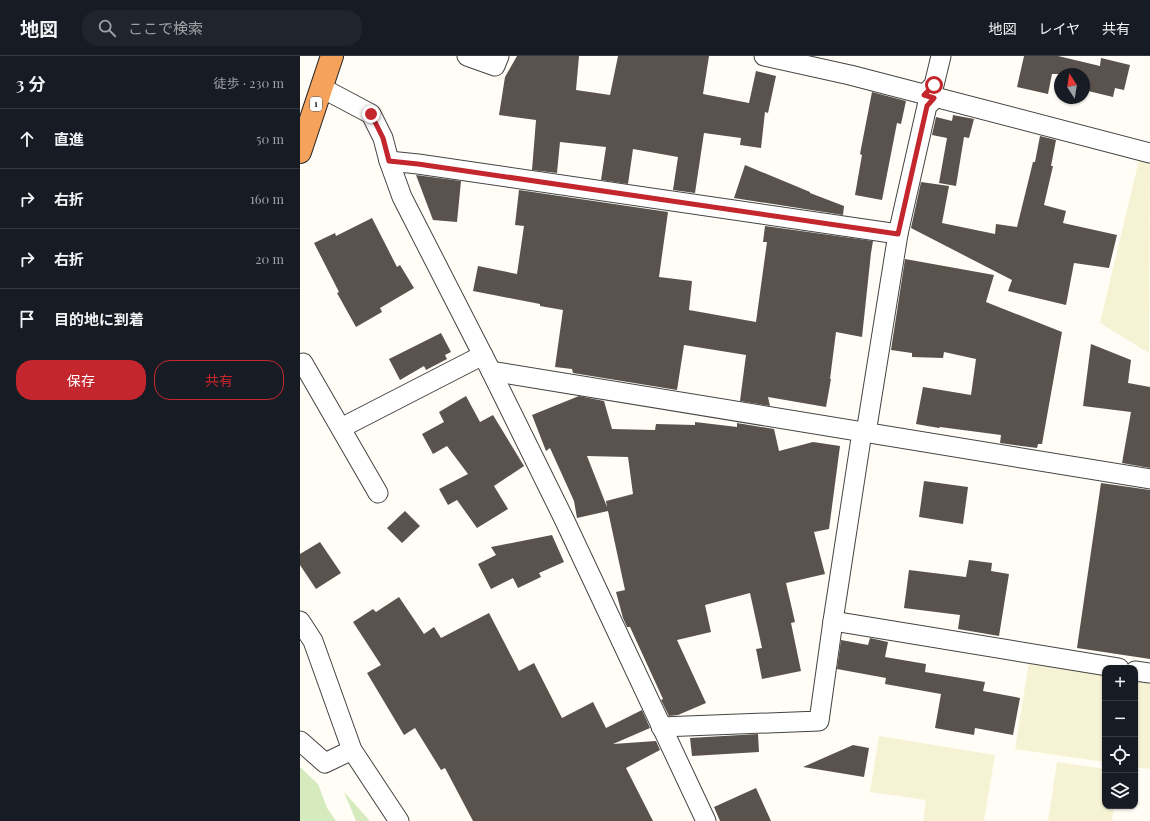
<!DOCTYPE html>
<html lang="ja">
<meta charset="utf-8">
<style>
body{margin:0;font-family:"Playfair Display","Noto Sans JP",serif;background:#20242c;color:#f1f3f6}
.controls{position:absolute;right:12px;bottom:12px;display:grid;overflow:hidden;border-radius:8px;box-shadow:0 1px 3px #0004}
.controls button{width:36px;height:36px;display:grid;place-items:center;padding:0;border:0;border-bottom:1px solid #363941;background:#171b24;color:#f1f3f6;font:20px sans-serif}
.compass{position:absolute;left:754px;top:12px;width:36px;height:36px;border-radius:50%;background:#171b24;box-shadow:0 1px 3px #0004;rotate:348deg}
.stop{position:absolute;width:12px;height:12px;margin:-9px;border:3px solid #c4262e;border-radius:50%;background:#fff}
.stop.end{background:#c4262e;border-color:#fff;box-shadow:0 1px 4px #0008}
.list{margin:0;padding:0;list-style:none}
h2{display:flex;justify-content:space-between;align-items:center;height:52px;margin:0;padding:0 16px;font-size:17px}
h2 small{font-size:13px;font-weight:400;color:#9ea1a6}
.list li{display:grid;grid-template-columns:26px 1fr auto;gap:12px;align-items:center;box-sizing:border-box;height:60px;padding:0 16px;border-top:1px solid #363941}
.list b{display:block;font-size:15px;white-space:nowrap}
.list em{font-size:13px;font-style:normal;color:#9ea1a6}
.actions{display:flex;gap:8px;padding:12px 16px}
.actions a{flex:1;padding:9px 0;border:1px solid #c4262e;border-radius:16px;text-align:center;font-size:14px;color:#c4262e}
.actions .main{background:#c4262e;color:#fff}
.icon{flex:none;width:22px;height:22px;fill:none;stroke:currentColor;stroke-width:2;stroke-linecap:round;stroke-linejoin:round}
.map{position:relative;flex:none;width:850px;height:765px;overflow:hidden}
header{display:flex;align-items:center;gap:24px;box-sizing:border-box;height:56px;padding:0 20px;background:#171b24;border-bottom:1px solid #363941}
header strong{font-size:19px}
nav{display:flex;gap:22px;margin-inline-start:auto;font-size:14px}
.search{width:280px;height:36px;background:#20242c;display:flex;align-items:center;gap:10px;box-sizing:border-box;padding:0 14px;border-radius:16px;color:#9ea1a6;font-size:15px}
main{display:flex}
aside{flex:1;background:#171b24}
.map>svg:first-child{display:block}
.farmland{fill:#f6f3d4}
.green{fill:#d5ebbd}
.building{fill:#5a524d;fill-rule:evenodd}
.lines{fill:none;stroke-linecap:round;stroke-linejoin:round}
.street-casing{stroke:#444;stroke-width:21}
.highway-casing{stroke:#222;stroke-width:24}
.street{stroke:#fff;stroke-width:19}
.highway{stroke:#f5a25d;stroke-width:22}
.route{stroke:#c4262e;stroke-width:5}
.labels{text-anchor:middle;stroke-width:4;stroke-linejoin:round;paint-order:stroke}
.shield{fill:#fff;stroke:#585858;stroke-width:1}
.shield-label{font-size:9px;font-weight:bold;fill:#111}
</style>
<header>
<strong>地図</strong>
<div class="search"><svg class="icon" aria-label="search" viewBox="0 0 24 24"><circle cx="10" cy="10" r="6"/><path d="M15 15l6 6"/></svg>ここで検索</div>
<nav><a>地図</a><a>レイヤ</a><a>共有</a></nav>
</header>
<main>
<aside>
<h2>3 分<small>徒歩 · 230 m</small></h2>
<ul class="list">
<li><svg class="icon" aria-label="ahead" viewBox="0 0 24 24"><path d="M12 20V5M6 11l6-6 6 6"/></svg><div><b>直進</b></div><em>50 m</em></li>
<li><svg class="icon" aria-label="right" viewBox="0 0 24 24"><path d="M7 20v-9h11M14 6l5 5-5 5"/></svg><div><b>右折</b></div><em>160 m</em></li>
<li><svg class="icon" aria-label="right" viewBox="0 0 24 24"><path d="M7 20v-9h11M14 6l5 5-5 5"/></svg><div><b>右折</b></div><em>20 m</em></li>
<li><svg class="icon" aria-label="arrive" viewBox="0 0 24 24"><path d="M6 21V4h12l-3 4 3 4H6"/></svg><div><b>目的地に到着</b></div></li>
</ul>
<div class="actions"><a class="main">保存</a><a>共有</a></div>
</aside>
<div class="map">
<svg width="850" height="765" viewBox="0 0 850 765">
<rect width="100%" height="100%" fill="#fffdf5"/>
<!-- farmland -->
<g class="farmland">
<polygon points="839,104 850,107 849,297 800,267"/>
<polygon points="729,606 805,618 805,706 715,693"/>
<polygon points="835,623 850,625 850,713 835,711"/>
<polygon points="579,680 695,699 684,765 623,765 626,744 570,736"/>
<polygon points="757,706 805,713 805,750 814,750 812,765 748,765"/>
</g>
<!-- green -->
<g class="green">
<polygon points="0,711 18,728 27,752 36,765 0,765"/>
<polygon points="44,736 70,765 56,765"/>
</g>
<!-- building -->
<g class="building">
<polygon points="217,0 279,0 276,34 310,39 318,0 409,0 403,38 449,47 456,15 476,20 468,57 465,56 461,92 440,89 441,82 404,77 395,137 373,134 378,101 333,93 328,128 301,124 306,91 260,86 257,117 232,114 236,64 199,59 205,21"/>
<polygon points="724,0 758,0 800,10 801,2 830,9 824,34 815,32 813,41 784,34 784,18 752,18 748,38 717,31"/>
<polygon points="572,36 606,45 601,68 597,67 582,144 555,139 562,99 560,98"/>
<polygon points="653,59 674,63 669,82 664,81 656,130 639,127 647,82 632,79 636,61 652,65"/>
<polygon points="740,80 756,84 751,110 753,110 744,149 766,155 763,167 817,179 809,212 774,207 766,249 708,235 712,224 611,172 621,126 649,130 642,167 695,178 696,168 717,171 733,106 735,106"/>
<polygon points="445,109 510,136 510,137 544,150 543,159 434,142"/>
<polygon points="116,119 161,125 157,166 133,164"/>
<polygon points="219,134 368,156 359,221 392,225 389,254 456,266 467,186 463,186 465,170 573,185 571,197 562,281 536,276 530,323 531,323 526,351 468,341 470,350 440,345 446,299 384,289 377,334 273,317 272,313 255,311 263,254 240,250 240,248 173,235 178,210 217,218 224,170 215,169"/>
<polygon points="72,162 97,211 100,209 114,232 80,252 82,256 56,271 37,237 39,236 14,187 35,177 36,180"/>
<polygon points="605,203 694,219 686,246 762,276 742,388 738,388 737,392 700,387 701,379 640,371 639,372 616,368 623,331 671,339 676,303 644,296 643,302 612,301 612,297 591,294"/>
<polygon points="141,277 151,296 145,299 147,303 126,314 124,310 100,324 89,303"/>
<polygon points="791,288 831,304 828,327 850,331 850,412 822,407 831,356 783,350"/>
<polygon points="166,340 180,366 193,359 224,410 194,430 208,453 177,472 157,444 148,449 139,433 168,418 147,390 133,398 122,378 144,366 139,356"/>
<path d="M279,340L304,345L312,373L355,374L356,368L395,369V366L437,371V367L474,373L479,395L513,386L540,390L529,473L514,476L525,518L486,527L495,566L491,567L501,615L462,623L456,593L462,592L450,537L405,549L411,576L377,584L406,647L378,659L369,660L361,644L363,643L330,571H327L323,562L316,536L325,534L308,455L277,462L274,445L250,392L246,395L232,359ZM287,400L328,401L333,438L306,445L307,451Z"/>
<polygon points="624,425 668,431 663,468 619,461"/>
<polygon points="801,427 850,434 850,603 777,592"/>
<polygon points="105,455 120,470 102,487 87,472"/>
<polygon points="252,479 264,506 239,517 241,521 218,532 213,522 191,533 178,508 196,499 191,491"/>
<polygon points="20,486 41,517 16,533 0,509 0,498"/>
<polygon points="669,504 692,507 691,515 709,518 699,580 658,573 660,559 604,552 609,514 666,521"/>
<polygon points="99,541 124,578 134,571 141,582 189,557 219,615 234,607 262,662 293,646 306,672 342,654 350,672 313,688 356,685 360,694 326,712 353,765 173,765 145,712 141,714 115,672 104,679 67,617 81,609 53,566 73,553 76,556"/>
<polygon points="570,582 588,586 585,601 626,608 625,616 685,626 683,635 720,642 713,679 675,672 674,679 635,672 641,638 585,628 586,622 537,613 541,584 568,589"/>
<polygon points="458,678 459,696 392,700 390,682"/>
<polygon points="553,689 569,692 564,721 503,711"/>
<polygon points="456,732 471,765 420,765 414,751"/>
</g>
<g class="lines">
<!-- street casing -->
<g class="street-casing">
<g id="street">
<polyline points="167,0 195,10 199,0"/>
<polyline points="464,0 550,19 850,97"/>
<polyline points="22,32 71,58 83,82 89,105 102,141 191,315 264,463 406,765"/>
<polyline points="624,39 634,29 641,0"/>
<polyline points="89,105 118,108 598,178"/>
<polyline points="3,307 78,437"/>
<polyline points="191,315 850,423"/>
<polyline points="41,372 183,299"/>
<polyline points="566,377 598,178 627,50 635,42"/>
<polyline points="0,565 13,585 52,694 99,765"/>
<polyline points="533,565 819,612"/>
<polyline points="835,615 850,617"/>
<polyline points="361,671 519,665 533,565 562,376"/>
<polyline points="0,685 25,707 52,694"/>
</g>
</g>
<!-- highway casing -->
<g class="highway-casing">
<polyline id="highway" points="0,96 32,0"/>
</g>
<!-- street -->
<use href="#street" class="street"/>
<!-- highway -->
<use href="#highway" class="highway"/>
</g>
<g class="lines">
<!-- route -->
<polyline class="route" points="71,58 83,82 89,105 118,108 598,178 627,50 634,42 624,39 634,29"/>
</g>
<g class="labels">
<!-- shield labels -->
<rect class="shield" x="10" y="41" width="12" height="14" rx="3"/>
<g class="shield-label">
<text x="16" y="51">1</text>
</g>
</g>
</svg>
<div class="controls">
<button>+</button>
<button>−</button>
<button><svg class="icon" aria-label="locate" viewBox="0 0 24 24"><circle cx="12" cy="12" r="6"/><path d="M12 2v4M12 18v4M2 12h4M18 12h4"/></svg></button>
<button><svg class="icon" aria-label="layers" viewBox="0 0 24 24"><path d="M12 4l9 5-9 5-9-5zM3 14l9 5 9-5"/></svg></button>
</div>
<svg class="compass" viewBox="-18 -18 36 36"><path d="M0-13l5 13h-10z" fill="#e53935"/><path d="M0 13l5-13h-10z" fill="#9ea1a6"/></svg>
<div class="stop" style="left:634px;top:29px"></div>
<div class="stop end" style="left:71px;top:58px"></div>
</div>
</main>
